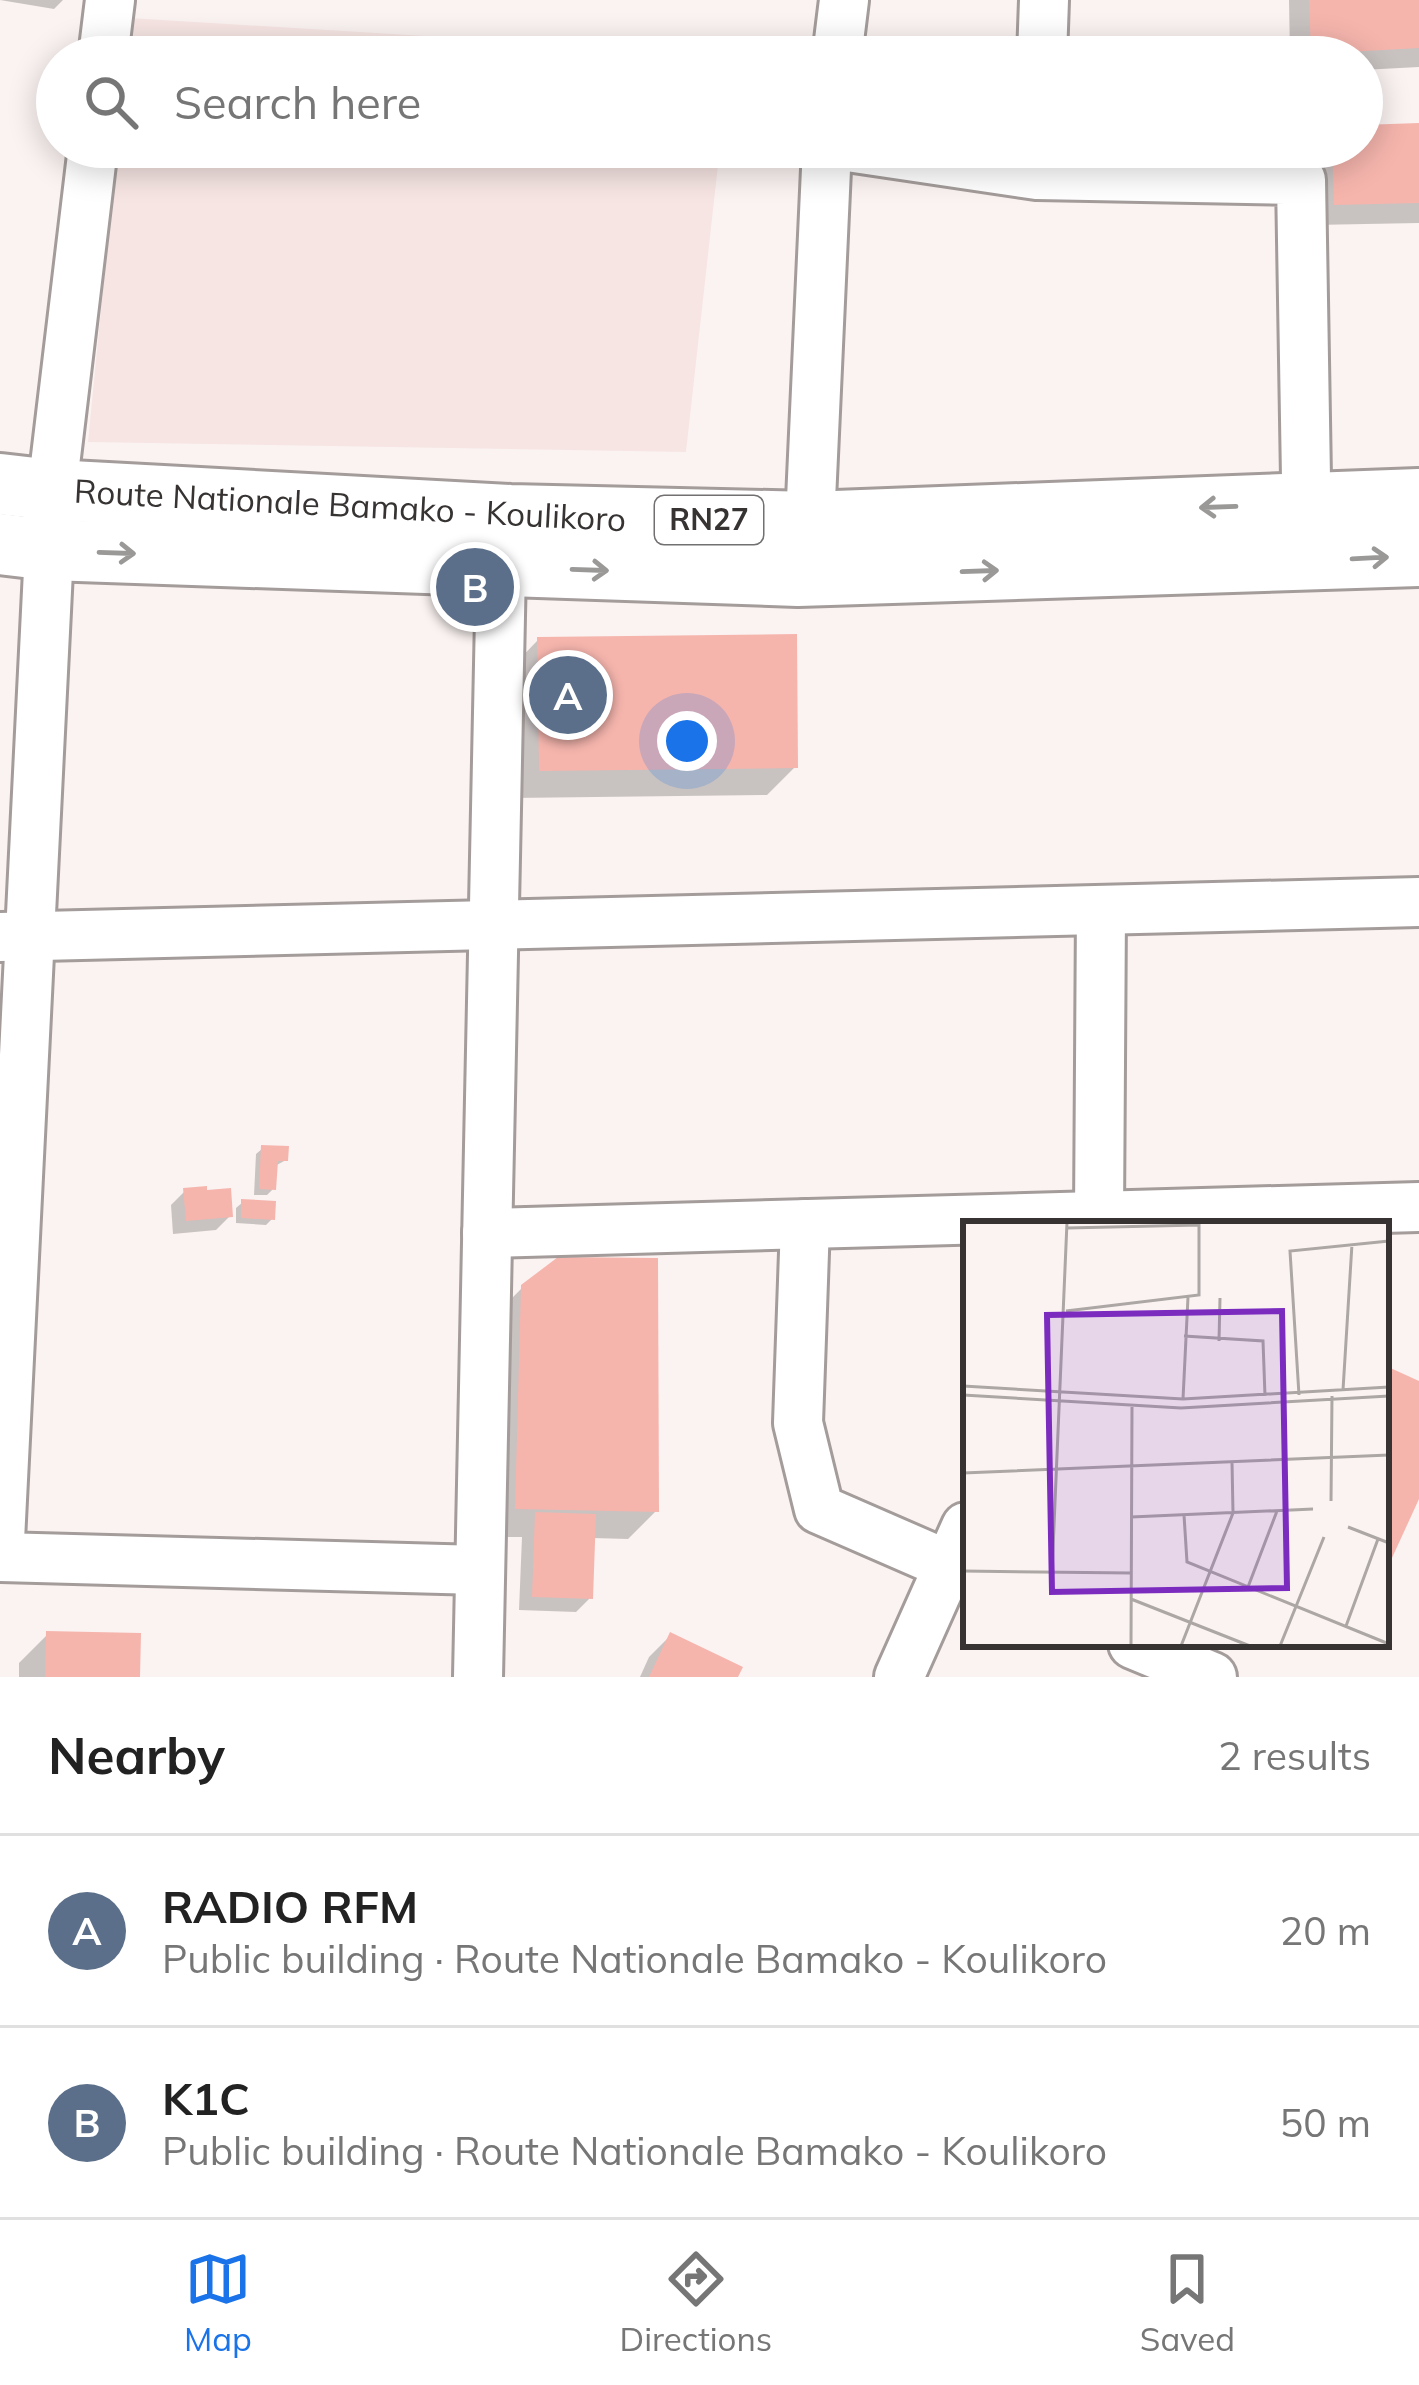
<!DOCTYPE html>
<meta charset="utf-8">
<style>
body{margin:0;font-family:Mulish,sans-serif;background:#f6f6f6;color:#222}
.you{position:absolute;left:687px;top:741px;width:42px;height:42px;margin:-30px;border:9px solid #fff;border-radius:50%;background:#1a73e8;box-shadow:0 0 0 18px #1a73e833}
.badge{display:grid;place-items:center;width:78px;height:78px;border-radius:50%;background:#1a73e8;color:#fff;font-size:39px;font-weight:700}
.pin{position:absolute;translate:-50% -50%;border:6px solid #fff;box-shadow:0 3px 12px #0006}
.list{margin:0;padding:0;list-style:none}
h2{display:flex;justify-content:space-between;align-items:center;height:156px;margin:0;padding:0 48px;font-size:51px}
h2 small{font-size:39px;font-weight:400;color:#767676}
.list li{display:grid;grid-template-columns:78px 1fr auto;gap:36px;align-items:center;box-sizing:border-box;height:192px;padding:0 48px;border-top:3px solid #e0e0e0}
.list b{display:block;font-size:45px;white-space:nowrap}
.list p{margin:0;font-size:39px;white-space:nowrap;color:#767676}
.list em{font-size:39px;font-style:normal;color:#767676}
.icon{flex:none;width:66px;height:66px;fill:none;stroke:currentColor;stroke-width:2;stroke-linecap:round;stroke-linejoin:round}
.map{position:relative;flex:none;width:1419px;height:1677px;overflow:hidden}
.search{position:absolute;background:#fff;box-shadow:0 6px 30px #0003;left:36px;right:36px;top:36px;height:132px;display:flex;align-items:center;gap:30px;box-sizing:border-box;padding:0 42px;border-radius:66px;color:#767676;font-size:45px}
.sheet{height:540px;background:#fff}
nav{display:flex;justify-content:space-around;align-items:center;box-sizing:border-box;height:168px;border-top:3px solid #e0e0e0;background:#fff;font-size:33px;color:#767676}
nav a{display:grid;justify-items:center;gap:6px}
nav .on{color:#1a73e8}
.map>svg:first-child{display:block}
.built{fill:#f6e5e3}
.shadow{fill:#0003}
.building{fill:#f5b5ad}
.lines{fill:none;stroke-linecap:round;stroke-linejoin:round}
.minor-casing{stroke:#a39c9b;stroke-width:54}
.major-casing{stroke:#a39c9b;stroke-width:66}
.minor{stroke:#fff;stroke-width:48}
.major{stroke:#fff;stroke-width:60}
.oneway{stroke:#9a9998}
.labels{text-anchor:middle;stroke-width:9;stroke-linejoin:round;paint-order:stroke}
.shield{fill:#fff;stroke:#727070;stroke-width:3}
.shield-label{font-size:30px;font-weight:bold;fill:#363332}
.street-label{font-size:33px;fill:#363332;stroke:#fff}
.inset-road{fill:none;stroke:#aca6a5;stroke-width:3}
.view{fill:#7b2cbf;fill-opacity:0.15;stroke:#7b2cbf;stroke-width:6}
.inset-edge{fill:none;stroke:#363332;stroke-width:6}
</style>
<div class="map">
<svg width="1419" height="1677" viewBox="0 0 1419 1677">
<rect width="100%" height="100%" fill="#fbf3f2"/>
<!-- built -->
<g class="built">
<polygon points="129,18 622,48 663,57 126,57"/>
<polygon points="117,147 720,147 686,452 88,442"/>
</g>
<!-- shadow -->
<g class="shadow">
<polygon points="0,0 63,0 54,9"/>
<polygon points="1419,0 1419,67 1362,70 1362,57 1290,57 1289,0"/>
<polygon points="1419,126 1419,223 1313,225 1314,147 1362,147 1362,128"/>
<polygon points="538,640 795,767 767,795 512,798 510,669"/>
<polygon points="263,1148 286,1160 275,1166 273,1189 267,1195 254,1195 256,1154"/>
<polygon points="185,1191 230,1216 216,1230 173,1234 171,1205"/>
<polygon points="243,1202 272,1219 266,1225 236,1223 236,1208"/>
<polygon points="523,1287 656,1511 628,1539 592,1538 590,1598 576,1612 519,1610 522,1537 488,1537 494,1316"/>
<polygon points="48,1634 137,1677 19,1677 19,1663"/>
<polygon points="670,1636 735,1677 640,1677 649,1657"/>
</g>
<!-- building -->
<g class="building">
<polygon points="1309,0 1419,0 1419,48 1311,54"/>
<polygon points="1419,123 1419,203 1334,205 1332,147 1362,147 1362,125"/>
<polygon points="797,634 798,768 539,771 537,637"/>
<polygon points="261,1145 289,1146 288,1161 278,1161 276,1190 259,1189"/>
<polygon points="207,1186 207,1190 231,1188 233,1217 186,1221 183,1188"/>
<polygon points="241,1199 276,1201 275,1220 241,1218"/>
<polygon points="558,1257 658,1258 659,1512 515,1509 521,1285"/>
<polygon points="1386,1366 1419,1381 1419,1499 1386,1571"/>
<polygon points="535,1512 596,1514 593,1599 532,1597"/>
<polygon points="46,1631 141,1633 140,1677 45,1677"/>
<polygon points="670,1632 743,1667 738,1677 649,1677"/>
</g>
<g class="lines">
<!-- minor casing -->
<g class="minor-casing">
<g id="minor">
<polyline points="103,57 110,0"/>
<polyline points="837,57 844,0"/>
<polyline points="1042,57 1044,0"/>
<polyline points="848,147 1037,175 1301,180 1307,538"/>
<polyline points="810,522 827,147"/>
<polyline points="0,937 1419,902"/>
<polyline points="805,1224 798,1423 819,1509 966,1573"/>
<polyline points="1095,1224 1099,1216 1101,910"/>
<polyline points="487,1233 1419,1207"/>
<polyline points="0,1540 52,490 93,147"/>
<polyline points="0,1557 480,1570"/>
<polyline points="1133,1644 1212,1677"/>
<polyline points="478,1677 501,568"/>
<polyline points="899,1677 966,1527"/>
</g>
</g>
<!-- major casing -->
<g class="major-casing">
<g id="major">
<polyline points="0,484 52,490 510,515 810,522 1419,499"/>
<polyline points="0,544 50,550 798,576 1419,556"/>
</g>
</g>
<!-- minor -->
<use href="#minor" class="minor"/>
<!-- major -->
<use href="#major" class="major"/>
</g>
<!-- one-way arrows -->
<defs><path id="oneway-shaft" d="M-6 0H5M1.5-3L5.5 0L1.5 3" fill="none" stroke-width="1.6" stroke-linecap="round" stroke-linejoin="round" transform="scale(3)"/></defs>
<g class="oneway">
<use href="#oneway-shaft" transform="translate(1218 507) rotate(178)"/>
<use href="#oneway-shaft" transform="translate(117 553) rotate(2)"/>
<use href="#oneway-shaft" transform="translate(1370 558) rotate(-3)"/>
<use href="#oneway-shaft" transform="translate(590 570) rotate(2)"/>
<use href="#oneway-shaft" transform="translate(980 571) rotate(-2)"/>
</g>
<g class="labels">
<!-- shield labels -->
<rect class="shield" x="655" y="496" width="108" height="48" rx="9"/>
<g class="shield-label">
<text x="709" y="530">RN27</text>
</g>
<!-- street labels -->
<g class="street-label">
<text transform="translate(350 505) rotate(3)" y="12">Route Nationale Bamako - Koulikoro</text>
</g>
</g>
<!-- overview -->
<g transform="translate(963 1221)">
<rect width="426" height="426" fill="#fbf3f2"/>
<path class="inset-road" d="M104,7L236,4M103,90L236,74V1M221,115L300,120L302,175M256,120L257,77M0,165L220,178L426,166M380,169L389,23M0,174L218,187L426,175M336,174L327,30L426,20M220,178L225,76M0,252L426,234M368,280L369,175M221,294L224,341L426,423M168,296L350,288M385,306L426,322M0,350L168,352M89,351L104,1M285,366L314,290M168,378L287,425M383,405L415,318M168,425L169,186M218,425L270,292L269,241M317,425L361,316"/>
<path class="view" d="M319,90L324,367L89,371L84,94Z"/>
<rect width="426" height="426" class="inset-edge"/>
</g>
</svg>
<div class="you"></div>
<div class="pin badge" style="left:568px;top:695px;background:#5c6f8a">A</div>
<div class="pin badge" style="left:475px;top:587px;background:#5c6f8a">B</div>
<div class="search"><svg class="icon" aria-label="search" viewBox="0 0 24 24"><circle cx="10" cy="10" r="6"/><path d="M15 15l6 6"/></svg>Search here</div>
</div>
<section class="sheet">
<h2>Nearby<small>2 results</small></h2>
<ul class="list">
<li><span class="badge" style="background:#5c6f8a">A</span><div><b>RADIO RFM</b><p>Public building · Route Nationale Bamako - Koulikoro</p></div><em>20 m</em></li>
<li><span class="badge" style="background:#5c6f8a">B</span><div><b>K1C</b><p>Public building · Route Nationale Bamako - Koulikoro</p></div><em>50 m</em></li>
</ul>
</section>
<nav>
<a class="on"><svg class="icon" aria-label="map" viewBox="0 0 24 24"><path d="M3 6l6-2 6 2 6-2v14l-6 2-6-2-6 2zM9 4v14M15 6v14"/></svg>Map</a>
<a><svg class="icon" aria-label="directions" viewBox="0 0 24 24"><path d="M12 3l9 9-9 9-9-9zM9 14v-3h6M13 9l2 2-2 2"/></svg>Directions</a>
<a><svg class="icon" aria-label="saved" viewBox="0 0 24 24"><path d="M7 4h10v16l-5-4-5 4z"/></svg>Saved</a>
</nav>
